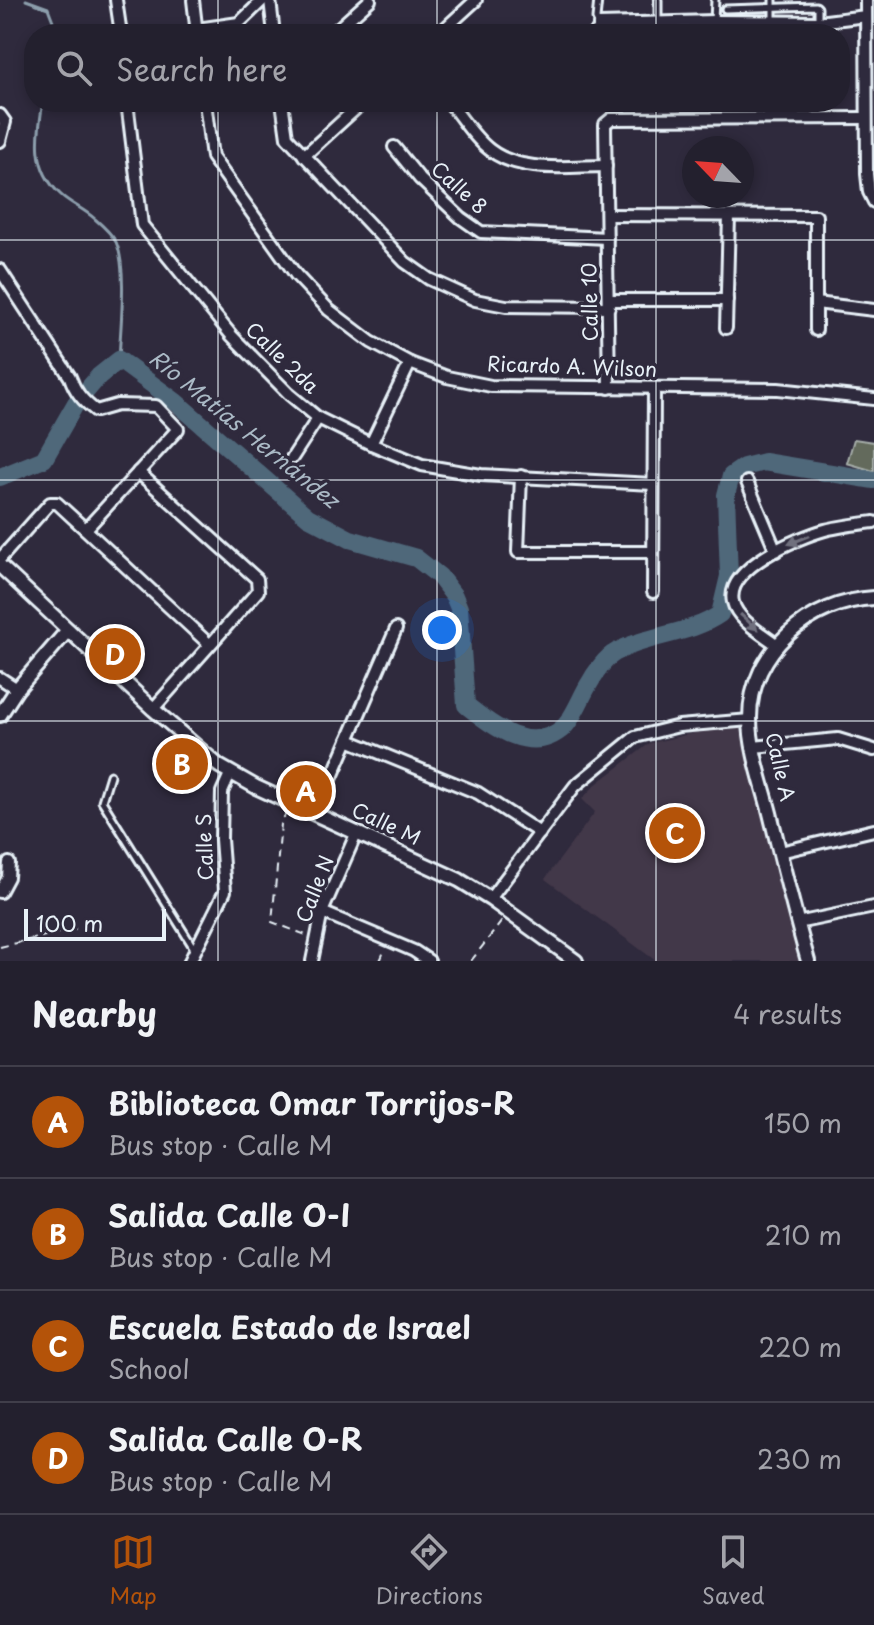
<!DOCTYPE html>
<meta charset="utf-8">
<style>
body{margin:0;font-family:"Playpen Sans",sans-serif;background:#2f2d3a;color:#f1f3f6}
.compass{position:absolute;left:682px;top:136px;width:72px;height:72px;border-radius:50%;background:#23202e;box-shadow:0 4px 12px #0003;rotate:295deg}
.scale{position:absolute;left:24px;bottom:20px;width:142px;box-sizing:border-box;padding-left:8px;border:4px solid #e8f1f8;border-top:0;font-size:22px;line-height:28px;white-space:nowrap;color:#e8f1f8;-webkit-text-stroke:6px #2f2a3d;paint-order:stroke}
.you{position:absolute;left:442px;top:630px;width:28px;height:28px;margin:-20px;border:6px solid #fff;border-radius:50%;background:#1a73e8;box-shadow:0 0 0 12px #1a73e833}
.badge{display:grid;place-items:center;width:52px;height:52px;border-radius:50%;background:#b45309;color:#fff;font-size:26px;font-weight:700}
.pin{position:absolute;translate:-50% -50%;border:4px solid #fff;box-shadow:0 2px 8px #0006}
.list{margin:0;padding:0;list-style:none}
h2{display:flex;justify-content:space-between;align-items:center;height:104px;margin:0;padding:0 32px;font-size:34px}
h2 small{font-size:26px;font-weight:400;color:#a3a3aa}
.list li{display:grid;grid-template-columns:52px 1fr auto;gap:24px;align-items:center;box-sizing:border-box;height:112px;padding:0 32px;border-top:2px solid #403e4a}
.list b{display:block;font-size:30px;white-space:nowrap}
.list p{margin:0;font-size:26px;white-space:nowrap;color:#a3a3aa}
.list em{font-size:26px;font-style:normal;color:#a3a3aa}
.icon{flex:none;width:44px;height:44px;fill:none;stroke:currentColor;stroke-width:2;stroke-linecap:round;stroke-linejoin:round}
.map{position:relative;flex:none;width:874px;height:961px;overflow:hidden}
.search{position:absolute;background:#23202e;box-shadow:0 4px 12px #0003;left:24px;right:24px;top:24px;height:88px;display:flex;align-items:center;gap:20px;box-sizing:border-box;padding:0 28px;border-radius:32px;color:#a3a3aa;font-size:30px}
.sheet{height:552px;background:#23202e}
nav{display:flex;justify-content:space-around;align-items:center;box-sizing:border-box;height:112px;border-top:2px solid #403e4a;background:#23202e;font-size:22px;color:#a3a3aa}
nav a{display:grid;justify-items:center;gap:4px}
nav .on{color:#b45309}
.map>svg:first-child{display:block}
.built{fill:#423748}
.green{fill:#646a5c;stroke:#a6aeaa;stroke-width:2}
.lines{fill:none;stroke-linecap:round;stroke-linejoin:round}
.stream{stroke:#8c9eac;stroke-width:3}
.river{stroke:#4f677a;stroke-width:18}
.service-casing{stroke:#e8f1f8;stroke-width:11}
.minor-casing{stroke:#e8f1f8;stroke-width:16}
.tertiary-casing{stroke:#e8f1f8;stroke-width:18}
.path{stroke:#e8f1f8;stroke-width:2;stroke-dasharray:8 6;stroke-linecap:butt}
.service{stroke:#2f2a3d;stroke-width:5}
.minor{stroke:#2f2a3d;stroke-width:10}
.tertiary{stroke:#2f2a3d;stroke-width:12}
.oneway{fill:#70707e}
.grid{fill:none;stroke:#e8f1f8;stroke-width:2;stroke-opacity:0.55}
.labels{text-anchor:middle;stroke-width:7;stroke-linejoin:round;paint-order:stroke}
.street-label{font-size:20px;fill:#e8f1f8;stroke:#2f2a3d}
.water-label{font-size:22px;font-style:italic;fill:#abbac6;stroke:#2f2a3d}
</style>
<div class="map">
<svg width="874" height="961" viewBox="0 0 874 961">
<rect width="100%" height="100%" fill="#2f2a3d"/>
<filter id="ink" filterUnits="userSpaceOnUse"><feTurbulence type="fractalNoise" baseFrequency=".0125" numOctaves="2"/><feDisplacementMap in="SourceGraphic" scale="16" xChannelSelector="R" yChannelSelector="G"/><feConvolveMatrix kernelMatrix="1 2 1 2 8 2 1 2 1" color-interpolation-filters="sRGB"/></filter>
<g filter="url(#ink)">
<!-- built -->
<polygon class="built" points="744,727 804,961 656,961 545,879 595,812 582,799 595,785 650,743 694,733"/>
<!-- green -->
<polygon class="green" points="854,439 874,442 874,471 847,463"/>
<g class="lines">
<!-- stream -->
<g class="stream">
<polyline points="26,0 48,8 58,34"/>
<path d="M43,102C37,136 32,168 60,194C69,203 84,209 95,219C102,225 111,233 116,242C128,269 120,330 119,360"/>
</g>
<!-- river -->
<path class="river" d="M0,477L44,459L76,403L99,376L119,360L176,402L308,517L350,539L416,558L439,576L454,596L459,608L466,705C493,726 531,757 564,727C574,717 581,697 589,684C595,673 606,657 616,652C649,634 690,635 720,614L729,576L726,495L731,476L744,467L764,462L874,480"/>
<!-- service casing -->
<g class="service-casing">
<g id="service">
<polyline points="598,0 596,19 599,24"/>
<polyline points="773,0 773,20"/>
<polyline points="725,9 816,6 818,8 818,21"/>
<polyline points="714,20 715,0"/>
<polyline points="658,21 658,0"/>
<polyline points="110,775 102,801 195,950"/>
</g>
</g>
<!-- minor casing -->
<g class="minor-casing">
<g id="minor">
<polyline points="116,0 121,34"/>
<polyline points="193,0 197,34"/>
<polyline points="270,0 274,34"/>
<polyline points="866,0 867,174 869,192 874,202"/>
<polyline points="197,29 239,23 263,0"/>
<polyline points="599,31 599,24 714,21 818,22 866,16"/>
<polyline points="595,33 805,29 817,24"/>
<polyline points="332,34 370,0"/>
<polyline points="439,34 476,0"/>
<polyline points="127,102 142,225 232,336 289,394 318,418 371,444 422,465 481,475 653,484"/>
<polyline points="205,102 212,157 296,275 329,310 371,342 410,363 447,377 491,386 778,389 874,399"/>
<polyline points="282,102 287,137 405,262 429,279 475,300 506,306 609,307"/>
<path d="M449,102C461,117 474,138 490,150C521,174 569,166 606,166"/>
<polyline points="0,115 5,122 0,141"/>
<polyline points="394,147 420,179 461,218 481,232 607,238"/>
<polyline points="304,156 363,102"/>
<polyline points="607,215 816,216 816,330"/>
<path d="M0,270L70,377C75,392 83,401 96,411L117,405L156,406L178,429L86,529"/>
<polyline points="609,300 727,300"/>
<polyline points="816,303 874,310"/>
<polyline points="726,328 729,216"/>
<polyline points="609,388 605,124 611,119 866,118"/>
<polyline points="371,444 410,363"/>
<polyline points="292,458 318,418"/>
<polyline points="138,472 257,579 258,591 153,709"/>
<polyline points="521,476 518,552 653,552"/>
<polyline points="747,482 776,551"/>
<polyline points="0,559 50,503 57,503 209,644"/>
<polyline points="653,592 654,388"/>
<path d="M777,645C763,634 737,620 733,602C725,568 799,537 825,530C841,526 858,524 874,522"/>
<polyline points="0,678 17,689"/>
<polyline points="348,740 478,793 540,833"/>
<polyline points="753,747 838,739 874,750"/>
<polyline points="316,814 396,629"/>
<polyline points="780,852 874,830"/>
<polyline points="0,892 8,877 9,863"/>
<polyline points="490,899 575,786 635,737 679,726 750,720"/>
<polyline points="322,912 414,951 429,961"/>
<polyline points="797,923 874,907"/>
<polyline points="190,961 225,891 221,839 222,792 230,774"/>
<polyline points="312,961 322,912 357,832"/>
</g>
</g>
<!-- tertiary casing -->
<g class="tertiary-casing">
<g id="tertiary">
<polyline points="0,566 153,709 219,766 256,787 459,880 490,899 576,961"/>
<polyline points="0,715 17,689 68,630"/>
<path d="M808,961C794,912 782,862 770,813C762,782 750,749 750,718C750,651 811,601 874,598"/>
</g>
</g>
<!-- path -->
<g class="path">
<polyline points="287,811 281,824 272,922 306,935"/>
<polyline points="0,947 94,924"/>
<polyline points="380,961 385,949"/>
<polyline points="471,961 502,921"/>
</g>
<!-- service -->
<use href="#service" class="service"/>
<!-- minor -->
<use href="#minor" class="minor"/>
<!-- tertiary -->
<use href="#tertiary" class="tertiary"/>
</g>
<!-- one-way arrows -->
<defs><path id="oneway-solid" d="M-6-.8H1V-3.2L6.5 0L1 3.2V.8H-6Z" transform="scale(2)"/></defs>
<g class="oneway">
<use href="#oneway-solid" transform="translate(799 540) rotate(158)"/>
<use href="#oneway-solid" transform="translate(749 622) rotate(42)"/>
</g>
</g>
<!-- grid -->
<path class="grid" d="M218,0V34M437,0V34M656,0V34M218,102V961M437,102V961M656,102V961M0,240H874M0,480H874M0,721H874"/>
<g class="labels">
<!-- street labels -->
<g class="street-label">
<text transform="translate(459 188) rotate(42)" y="7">Calle 8</text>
<text transform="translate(590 302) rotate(-91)" y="7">Calle 10</text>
<text transform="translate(282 358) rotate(44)" y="7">Calle 2da</text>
<text transform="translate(572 367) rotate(2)" y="7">Ricardo A. Wilson</text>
<text transform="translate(780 767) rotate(77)" y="7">Calle A</text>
<text transform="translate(386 824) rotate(25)" y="7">Calle M</text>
<text transform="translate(205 847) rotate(-92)" y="7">Calle S</text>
<text transform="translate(315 889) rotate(-69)" y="7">Calle N</text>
</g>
<!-- water labels -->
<g class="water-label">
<text transform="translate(244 429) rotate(39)" y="8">Río Matías Hernández</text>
</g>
</g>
</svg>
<svg class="compass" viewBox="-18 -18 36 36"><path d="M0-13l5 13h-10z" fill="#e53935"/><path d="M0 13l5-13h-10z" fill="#a3a3aa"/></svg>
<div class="scale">100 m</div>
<div class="you"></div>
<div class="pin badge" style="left:306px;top:791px">A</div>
<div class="pin badge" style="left:182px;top:764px">B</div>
<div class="pin badge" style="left:675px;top:833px">C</div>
<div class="pin badge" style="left:115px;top:654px">D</div>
<div class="search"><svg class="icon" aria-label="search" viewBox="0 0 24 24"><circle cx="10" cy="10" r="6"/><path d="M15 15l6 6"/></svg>Search here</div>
</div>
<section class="sheet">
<h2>Nearby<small>4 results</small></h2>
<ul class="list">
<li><span class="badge">A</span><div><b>Biblioteca Omar Torrijos-R</b><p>Bus stop · Calle M</p></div><em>150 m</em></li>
<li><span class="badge">B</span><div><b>Salida Calle O-I</b><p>Bus stop · Calle M</p></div><em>210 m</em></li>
<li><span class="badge">C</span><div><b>Escuela Estado de Israel</b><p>School</p></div><em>220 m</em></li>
<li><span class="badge">D</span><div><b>Salida Calle O-R</b><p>Bus stop · Calle M</p></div><em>230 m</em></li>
</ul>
</section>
<nav>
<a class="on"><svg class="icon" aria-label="map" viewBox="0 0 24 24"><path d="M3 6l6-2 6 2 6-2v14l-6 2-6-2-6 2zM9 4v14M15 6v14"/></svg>Map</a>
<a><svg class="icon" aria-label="directions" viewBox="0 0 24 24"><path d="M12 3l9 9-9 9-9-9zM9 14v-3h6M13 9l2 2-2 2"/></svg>Directions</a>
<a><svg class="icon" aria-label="saved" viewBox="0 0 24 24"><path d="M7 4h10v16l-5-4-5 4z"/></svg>Saved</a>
</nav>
